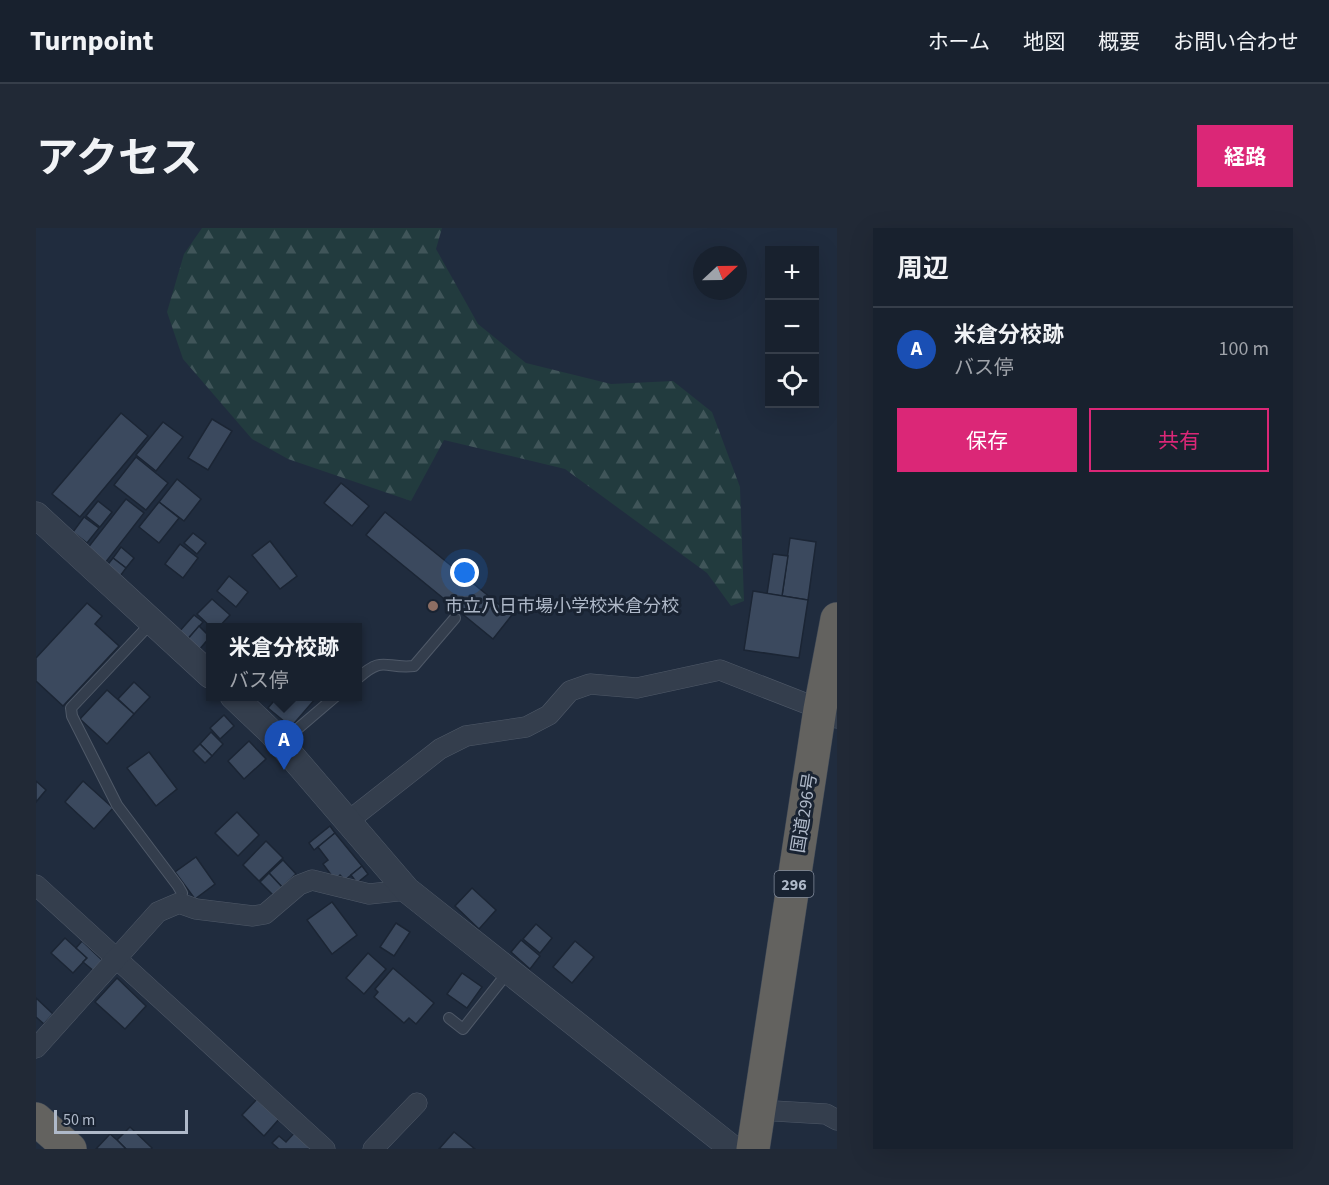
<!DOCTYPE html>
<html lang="ja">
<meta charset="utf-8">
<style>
body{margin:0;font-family:"Source Sans 3","Noto Sans JP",sans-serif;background:#212936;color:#f1f3f6}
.controls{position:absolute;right:18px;top:18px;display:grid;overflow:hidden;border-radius:0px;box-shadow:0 6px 24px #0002}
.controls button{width:54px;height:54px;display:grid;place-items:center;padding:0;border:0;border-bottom:2px solid #363e4a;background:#18212e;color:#f1f3f6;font:30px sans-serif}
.compass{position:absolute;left:657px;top:18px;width:54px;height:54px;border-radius:50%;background:#18212e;box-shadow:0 6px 24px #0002;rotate:68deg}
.scale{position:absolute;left:18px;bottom:15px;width:134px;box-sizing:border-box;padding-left:6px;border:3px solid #afb9c9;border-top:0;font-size:16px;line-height:21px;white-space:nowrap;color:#afb9c9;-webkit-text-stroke:4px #192332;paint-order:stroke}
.you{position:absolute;left:429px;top:345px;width:21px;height:21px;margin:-15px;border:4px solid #fff;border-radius:50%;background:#1a73e8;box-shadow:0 0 0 9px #1a73e833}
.badge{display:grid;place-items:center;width:39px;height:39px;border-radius:50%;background:#db2777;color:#fff;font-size:20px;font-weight:700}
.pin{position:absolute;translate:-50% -50px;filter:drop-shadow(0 2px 3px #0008)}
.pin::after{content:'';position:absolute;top:32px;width:21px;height:18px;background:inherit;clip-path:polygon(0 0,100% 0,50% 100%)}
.popup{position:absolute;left:170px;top:395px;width:156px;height:78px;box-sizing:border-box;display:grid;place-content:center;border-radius:0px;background:#18212e;filter:drop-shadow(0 2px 4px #0005);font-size:20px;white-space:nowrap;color:#9fa3aa}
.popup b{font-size:22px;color:#f1f3f6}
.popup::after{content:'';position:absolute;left:50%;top:100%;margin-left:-12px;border:12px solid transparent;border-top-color:#18212e}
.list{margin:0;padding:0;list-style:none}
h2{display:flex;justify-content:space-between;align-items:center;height:78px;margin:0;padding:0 24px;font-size:26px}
h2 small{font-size:20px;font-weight:400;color:#9fa3aa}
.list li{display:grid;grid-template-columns:39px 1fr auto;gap:18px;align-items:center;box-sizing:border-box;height:84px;padding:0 24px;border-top:2px solid #363e4a}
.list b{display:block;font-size:22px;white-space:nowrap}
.list p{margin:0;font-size:20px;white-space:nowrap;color:#9fa3aa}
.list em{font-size:20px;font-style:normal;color:#9fa3aa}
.actions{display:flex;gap:12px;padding:18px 24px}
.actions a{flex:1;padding:14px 0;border:2px solid #db2777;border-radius:0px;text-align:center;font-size:21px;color:#db2777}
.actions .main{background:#db2777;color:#fff}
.icon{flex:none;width:33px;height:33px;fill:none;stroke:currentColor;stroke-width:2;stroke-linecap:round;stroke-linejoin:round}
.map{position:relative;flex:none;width:801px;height:921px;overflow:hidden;border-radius:0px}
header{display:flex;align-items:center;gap:36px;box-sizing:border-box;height:84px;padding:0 30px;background:#18212e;border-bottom:2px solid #363e4a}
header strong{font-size:28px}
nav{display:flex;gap:33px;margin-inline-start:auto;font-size:21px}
.intro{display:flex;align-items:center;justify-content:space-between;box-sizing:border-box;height:144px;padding:0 36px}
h1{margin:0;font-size:42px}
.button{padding:15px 27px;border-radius:0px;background:#db2777;color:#fff;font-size:21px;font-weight:700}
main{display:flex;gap:36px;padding:0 36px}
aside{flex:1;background:#18212e;border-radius:0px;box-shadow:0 6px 24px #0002}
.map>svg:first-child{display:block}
.forest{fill:url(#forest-firs)}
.building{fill:#3b495e;stroke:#1b2534;stroke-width:1.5}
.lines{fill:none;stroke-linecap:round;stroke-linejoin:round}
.service-casing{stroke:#4f5968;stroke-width:12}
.minor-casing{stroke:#4f5968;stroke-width:21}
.tertiary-casing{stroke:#4f5968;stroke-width:27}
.trunk-casing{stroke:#3c4655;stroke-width:34}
.service{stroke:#343e4d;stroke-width:10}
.minor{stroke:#343e4d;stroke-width:20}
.tertiary{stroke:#343e4d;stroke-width:26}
.trunk{stroke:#63625f;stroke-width:33}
.education-dot{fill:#8d6e63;stroke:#192332;stroke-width:2}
.labels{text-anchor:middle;stroke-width:6;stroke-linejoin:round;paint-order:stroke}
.shield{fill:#192332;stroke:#828c9c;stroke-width:1.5}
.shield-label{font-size:16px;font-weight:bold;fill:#afb9c9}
.poi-label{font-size:18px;fill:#afb9c9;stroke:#192332;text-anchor:start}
.street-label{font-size:18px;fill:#afb9c9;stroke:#192332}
</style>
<header>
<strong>Turnpoint</strong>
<nav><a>ホーム</a><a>地図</a><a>概要</a><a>お問い合わせ</a></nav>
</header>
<div class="intro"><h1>アクセス</h1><a class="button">経路</a></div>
<main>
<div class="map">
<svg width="801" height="921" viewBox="0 0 801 921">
<defs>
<pattern id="forest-firs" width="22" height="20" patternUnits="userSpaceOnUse" patternTransform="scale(1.5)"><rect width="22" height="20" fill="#223b3e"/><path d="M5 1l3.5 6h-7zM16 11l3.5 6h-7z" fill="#405559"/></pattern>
</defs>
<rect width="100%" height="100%" fill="#202c3e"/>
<!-- forest -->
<polygon class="forest" points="166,0 406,0 400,21 442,96 490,135 575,156 637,153 676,184 704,259 708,373 695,378 671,345 529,241 408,212 375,273 252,231 216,211 147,131 131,84 148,26"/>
<!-- building -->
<g class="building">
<polygon points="85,185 112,208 44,289 16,266"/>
<polygon points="176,191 196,203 172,242 152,230"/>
<polygon points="127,194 147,209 120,243 100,227"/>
<polygon points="100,229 132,255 110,282 78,257"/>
<polygon points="141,251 165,271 148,293 123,274"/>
<polygon points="305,255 333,278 316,298 288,275"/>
<polygon points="90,271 108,285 69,335 51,321"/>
<polygon points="62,273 76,284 64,299 50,288"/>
<polygon points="123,274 143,290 123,315 103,299"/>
<polygon points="349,284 476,387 457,411 330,307"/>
<polygon points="48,289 63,300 51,315 37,304"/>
<polygon points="157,305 170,315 161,326 148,315"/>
<polygon points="754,310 780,314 772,372 746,368"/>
<polygon points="234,313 261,348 244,361 216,327"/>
<polygon points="144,316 162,330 147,350 129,336"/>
<polygon points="85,319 98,330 90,340 77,330"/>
<polygon points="737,326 752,328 746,368 731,366"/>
<polygon points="77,330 90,340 82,351 69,340"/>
<polygon points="193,348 212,364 200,379 181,363"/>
<polygon points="717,363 772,372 763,430 708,422"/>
<polygon points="176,371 194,387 182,400 176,400 161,386"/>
<polygon points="51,375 66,388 59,396 83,418 27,478 0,453 0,430"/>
<polygon points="158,387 167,394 150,413 142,405"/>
<polygon points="163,398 174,409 162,423 150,413"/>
<polygon points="98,454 114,469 98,486 82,471"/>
<polygon points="71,462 98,486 71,516 44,491"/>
<polygon points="242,468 279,468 280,470 255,499 232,480"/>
<polygon points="188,487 198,498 184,511 174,500"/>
<polygon points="175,504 187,516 176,528 164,516"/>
<polygon points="213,513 230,531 208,551 192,533"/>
<polygon points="164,516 176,528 169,535 157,523"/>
<polygon points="113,524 141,561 120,578 91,540"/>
<polygon points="0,553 10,562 0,574"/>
<polygon points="47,553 77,580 58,601 29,574"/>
<polygon points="201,584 223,607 202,628 179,605"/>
<polygon points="294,598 299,605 278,622 273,615"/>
<polygon points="299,605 326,638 309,652 304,647 299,652 287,636 292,632 282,619"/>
<polygon points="230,613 247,630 223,653 207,637"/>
<polygon points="160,629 179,656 159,671 139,644"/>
<polygon points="247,632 260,646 246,659 233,645"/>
<polygon points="326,638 332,646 321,655 315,647"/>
<polygon points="233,645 246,659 237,667 224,654"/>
<polygon points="436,660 460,682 443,701 419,678"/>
<polygon points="296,674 321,707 296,726 271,692"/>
<polygon points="360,695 374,704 358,728 344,719"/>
<polygon points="500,696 516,710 504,725 487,711"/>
<polygon points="29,710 51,730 37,745 15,725"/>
<polygon points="485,712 504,728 494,741 475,724"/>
<polygon points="46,713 68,734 59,744 47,734 51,730 40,720"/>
<polygon points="539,713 558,729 536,755 517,739"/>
<polygon points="332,725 350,741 328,766 310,750"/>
<polygon points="357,740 398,775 380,796 373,790 368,795 338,769 342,764 339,761"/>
<polygon points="426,745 446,759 431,780 411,766"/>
<polygon points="81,750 110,778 89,801 59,774"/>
<polygon points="0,770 17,786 8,796 0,789"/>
<polygon points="222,870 244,890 228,908 206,887"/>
<polygon points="94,899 116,920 115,921 90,921 81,912"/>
<polygon points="260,903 279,921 243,921 236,915 243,908 250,914"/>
<polygon points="418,904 439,921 403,921"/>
<polygon points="74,906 81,912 90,921 60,921"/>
</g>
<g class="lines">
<!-- service casing -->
<g class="service-casing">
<g id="service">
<polyline points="117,393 35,480 36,488 81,577 142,658 146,665 143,675"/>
<path d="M322,450C348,427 348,441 378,438L419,390"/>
<polyline points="245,515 300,468"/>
<polyline points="413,790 427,801 472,744"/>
</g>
</g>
<!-- minor casing -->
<g class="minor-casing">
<g id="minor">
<polyline points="311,594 404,521 430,508 490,499 513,487 534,463 554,456 601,460 684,442 784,481 801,490"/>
<polyline points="0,657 289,921"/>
<polyline points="0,820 122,684 143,675 160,681 217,688 229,686 263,657 276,652 333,666 371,662"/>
<polyline points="723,882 790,886 801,892"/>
<polyline points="337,921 381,875"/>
</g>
</g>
<!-- tertiary casing -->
<g class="tertiary-casing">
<g id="tertiary">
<polyline points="0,287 174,447"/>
<polyline points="197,468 236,505 371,662 697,921"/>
</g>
</g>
<!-- trunk casing -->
<g class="trunk-casing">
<g id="trunk">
<polyline points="0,891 34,921"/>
<polyline points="717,921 784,481 801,391"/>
</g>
</g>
<!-- service -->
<use href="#service" class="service"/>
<!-- minor -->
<use href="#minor" class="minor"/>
<!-- tertiary -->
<use href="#tertiary" class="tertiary"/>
<!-- trunk -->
<use href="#trunk" class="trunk"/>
</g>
<!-- markers -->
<circle class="education-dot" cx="397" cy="378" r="6"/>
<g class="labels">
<!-- shield labels -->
<rect class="shield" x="738.5" y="643" width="39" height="26" rx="4.5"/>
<g class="shield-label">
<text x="758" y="662">296</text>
</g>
<!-- poi labels -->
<g class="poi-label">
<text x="409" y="384">市立八日市場小学校米倉分校</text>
</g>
<!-- street labels -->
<g class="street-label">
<text transform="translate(768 585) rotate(-81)" y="6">国道296号</text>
</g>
</g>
</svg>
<div class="controls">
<button>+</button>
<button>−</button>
<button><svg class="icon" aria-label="locate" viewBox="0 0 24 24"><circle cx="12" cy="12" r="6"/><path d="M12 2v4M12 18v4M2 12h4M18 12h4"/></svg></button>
</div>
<svg class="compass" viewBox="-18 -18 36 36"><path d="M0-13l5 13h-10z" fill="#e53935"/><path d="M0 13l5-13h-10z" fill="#9fa3aa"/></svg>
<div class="scale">50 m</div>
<div class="you"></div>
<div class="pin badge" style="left:248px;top:542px;background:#1a4fb4">A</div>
<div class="popup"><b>米倉分校跡</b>バス停</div>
</div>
<aside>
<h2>周辺<small></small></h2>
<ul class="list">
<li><span class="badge" style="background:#1a4fb4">A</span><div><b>米倉分校跡</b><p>バス停</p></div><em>100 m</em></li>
</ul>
<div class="actions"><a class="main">保存</a><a>共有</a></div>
</aside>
</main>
